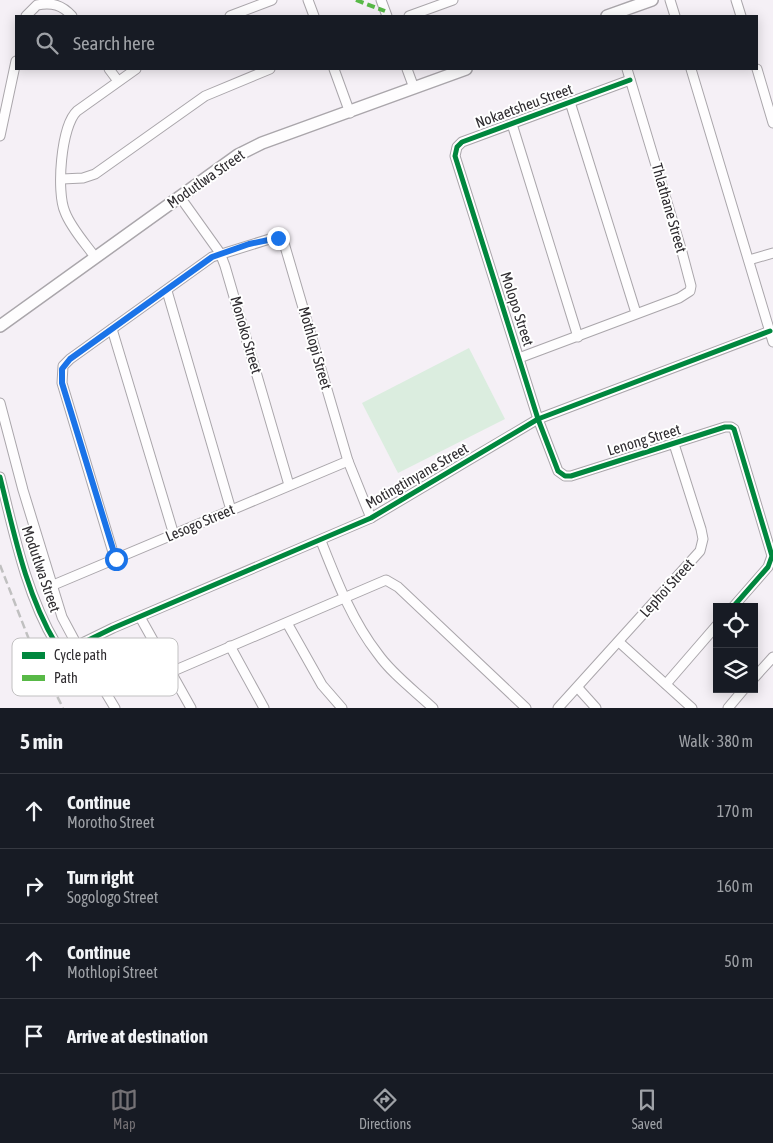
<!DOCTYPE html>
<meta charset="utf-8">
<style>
body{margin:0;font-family:"Asap Condensed",sans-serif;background:#242831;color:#f1f3f6}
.controls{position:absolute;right:15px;bottom:15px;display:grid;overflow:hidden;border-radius:0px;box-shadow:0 2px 12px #0003}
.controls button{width:45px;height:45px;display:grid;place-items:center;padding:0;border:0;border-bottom:1px solid #363941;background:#171b24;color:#f1f3f6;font:25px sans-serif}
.stop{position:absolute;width:15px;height:15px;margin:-11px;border:4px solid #1a73e8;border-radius:50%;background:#fff}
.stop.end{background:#1a73e8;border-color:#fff;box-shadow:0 1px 5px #0008}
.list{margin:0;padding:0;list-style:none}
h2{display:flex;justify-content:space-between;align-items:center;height:65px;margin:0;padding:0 20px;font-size:21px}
h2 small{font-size:16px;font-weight:400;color:#9ea1a6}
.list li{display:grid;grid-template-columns:32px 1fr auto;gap:15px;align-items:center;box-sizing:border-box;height:75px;padding:0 20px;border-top:1px solid #363941}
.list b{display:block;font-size:19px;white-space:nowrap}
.list p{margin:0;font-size:16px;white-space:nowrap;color:#9ea1a6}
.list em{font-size:16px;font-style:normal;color:#9ea1a6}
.icon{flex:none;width:28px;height:28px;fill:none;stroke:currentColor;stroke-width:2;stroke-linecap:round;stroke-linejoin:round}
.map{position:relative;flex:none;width:773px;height:708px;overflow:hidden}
.search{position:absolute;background:#171b24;box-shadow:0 2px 12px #0003;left:15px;right:15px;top:15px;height:55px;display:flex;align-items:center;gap:12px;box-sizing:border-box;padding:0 18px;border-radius:0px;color:#9ea1a6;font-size:19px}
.sheet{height:365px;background:#171b24}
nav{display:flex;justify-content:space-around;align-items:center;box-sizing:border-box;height:70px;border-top:1px solid #363941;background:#171b24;font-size:14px;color:#9ea1a6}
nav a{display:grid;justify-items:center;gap:2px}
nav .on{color:#747175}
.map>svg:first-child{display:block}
.green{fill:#dbeddf}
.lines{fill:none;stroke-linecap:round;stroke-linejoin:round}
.street-casing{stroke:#aaa6ab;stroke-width:11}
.secondary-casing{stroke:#aaa6ab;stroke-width:14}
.street{stroke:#fefdfe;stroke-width:9}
.secondary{stroke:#fefdfe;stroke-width:11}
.rail{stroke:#c0c0c0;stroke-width:2.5;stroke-dasharray:8 4;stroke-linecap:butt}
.quiet{stroke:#58b947;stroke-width:4;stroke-dasharray:8 4;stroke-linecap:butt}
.cycleway-casing{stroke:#fff;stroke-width:8}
.cycleway{stroke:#00873e;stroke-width:5}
.route{stroke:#1a73e8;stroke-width:6}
.labels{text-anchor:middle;stroke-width:4;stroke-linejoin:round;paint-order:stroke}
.street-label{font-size:15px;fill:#2f2c30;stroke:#fff}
.key{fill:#fff;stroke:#c1c0c1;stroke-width:1}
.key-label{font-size:14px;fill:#2f2c30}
</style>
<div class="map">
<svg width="773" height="708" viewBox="0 0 773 708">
<rect width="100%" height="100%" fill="#f5f0f6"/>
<!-- green -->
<polygon class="green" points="469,348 505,419 398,473 362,403"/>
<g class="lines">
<!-- street casing -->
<g class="street-casing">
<g id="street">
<polyline points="308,0 314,16"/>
<polyline points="381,0 387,16"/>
<polyline points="670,0 675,16"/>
<polyline points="736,0 741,16"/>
<path d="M26,16L37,5C52,2 62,5 72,16"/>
<polyline points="230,16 272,0"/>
<polyline points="409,16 453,0"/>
<polyline points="109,69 118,81"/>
<polyline points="334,69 350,113"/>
<polyline points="407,69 414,88"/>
<polyline points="691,69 773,342"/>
<polyline points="757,69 773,123"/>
<polyline points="630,80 462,142 457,147 455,156 538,419 558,471 565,476 571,476 725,427 731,427 734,429 772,556 768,567 733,607"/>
<polyline points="570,102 636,313"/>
<polyline points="512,124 578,337"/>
<polyline points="0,136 16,61"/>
<polyline points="62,179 83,178 95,174 205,96 270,69"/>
<polyline points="180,197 220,253 225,266 289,485"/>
<path d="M95,257C85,243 71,228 65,212C56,192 61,126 77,111L136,69"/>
<polyline points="749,260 773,253"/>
<polyline points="167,291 231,510"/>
<polyline points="112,329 174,535"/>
<polyline points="519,358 679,298 690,291 691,286 682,252 627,69"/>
<polyline points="0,403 23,490 62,617 77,645 115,708"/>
<path d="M0,477C14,533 26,594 56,644L62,649H70L113,628L371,518L538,419L770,331"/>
<path d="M321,541C336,579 352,621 378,654C392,674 415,691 433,708"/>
<polyline points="115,559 62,383 63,366 70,359 212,257 276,237 284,243 348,461 371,518"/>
<polyline points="51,586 348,461"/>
<polyline points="140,617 191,708"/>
<polyline points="287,623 322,685 342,708"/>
<polyline points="619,642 692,708"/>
<polyline points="230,646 264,708"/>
<polyline points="171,672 386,580 398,587 526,708"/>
<polyline points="754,678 773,657"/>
<polyline points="666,684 717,625"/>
<polyline points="578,688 596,708"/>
<polyline points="558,708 700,551 703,539 701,529 674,444"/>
<polyline points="728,708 744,689"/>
</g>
</g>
<!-- secondary casing -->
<g class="secondary-casing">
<g id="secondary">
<polyline points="607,16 652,0"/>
<polyline points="0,326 238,155 262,143 466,69"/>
</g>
</g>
<!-- street -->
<use href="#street" class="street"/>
<!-- secondary -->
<use href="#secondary" class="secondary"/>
<!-- rail -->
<polyline class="rail" points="0,565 30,642 63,708"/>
<!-- quiet -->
<polyline class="quiet" points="356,0 385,11"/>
<!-- cycleway casing -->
<g class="cycleway-casing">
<g id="cycleway">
<polyline points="630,80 462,142 457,147 455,156 538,419 558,471 565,476 571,476 725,427 731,427 734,429 772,556 768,567 733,607"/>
<path d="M0,477C14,533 26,594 56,644L62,649H70L113,628L371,518L538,419L770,331"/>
</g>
</g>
<!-- cycleway -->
<use href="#cycleway" class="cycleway"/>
</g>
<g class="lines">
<!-- route -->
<polyline class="route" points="116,559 62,383 62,369 70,359 212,257 249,244 278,238"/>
</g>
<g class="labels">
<!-- street labels -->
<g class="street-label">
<text transform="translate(524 106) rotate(-20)" y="5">Nokaetsheu Street</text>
<text transform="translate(206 179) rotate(-35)" y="5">Modutlwa Street</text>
<text transform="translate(669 208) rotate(74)" y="5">Thlathane Street</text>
<text transform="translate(517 309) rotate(72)" y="5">Molopo Street</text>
<text transform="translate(246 335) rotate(74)" y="5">Monoko Street</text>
<text transform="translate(315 348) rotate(74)" y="5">Mothlopi Street</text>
<text transform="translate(644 440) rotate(-17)" y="5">Lenong Street</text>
<text transform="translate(417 476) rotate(-30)" y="5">Motingtinyane Street</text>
<text transform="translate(200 523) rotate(-23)" y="5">Lesogo Street</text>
<text transform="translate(41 569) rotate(71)" y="5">Modutlwa Street</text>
<text transform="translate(667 588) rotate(-48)" y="5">Lephoi Street</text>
</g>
</g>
<!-- legend -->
<rect x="12" y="638" width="166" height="58" rx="8" class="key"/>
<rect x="22" y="652" width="23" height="7" fill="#00873e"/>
<rect x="22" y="675" width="23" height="6" fill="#58b947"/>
<g class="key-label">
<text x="54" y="660">Cycle path</text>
<text x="54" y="683">Path</text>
</g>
</svg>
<div class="controls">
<button><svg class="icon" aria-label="locate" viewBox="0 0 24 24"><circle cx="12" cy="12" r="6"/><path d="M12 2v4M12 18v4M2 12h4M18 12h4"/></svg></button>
<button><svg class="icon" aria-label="layers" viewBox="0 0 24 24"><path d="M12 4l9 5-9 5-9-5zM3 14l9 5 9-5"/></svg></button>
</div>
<div class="stop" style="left:116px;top:559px"></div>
<div class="stop end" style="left:278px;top:238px"></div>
<div class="search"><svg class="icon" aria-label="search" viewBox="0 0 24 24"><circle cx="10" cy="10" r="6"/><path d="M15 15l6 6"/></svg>Search here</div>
</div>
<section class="sheet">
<h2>5 min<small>Walk · 380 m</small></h2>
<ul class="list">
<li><svg class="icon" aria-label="ahead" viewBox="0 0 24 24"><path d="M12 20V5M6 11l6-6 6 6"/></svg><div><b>Continue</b><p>Morotho Street</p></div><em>170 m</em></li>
<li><svg class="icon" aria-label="right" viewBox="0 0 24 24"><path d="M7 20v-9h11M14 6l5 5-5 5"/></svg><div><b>Turn right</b><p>Sogologo Street</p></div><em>160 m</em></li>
<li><svg class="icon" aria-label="ahead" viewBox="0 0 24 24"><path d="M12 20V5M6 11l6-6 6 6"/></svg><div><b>Continue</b><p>Mothlopi Street</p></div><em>50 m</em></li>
<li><svg class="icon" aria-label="arrive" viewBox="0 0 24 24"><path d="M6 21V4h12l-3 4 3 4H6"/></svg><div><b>Arrive at destination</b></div></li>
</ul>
</section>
<nav>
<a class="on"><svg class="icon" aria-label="map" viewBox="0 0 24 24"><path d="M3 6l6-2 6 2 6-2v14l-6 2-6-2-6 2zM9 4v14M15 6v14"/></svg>Map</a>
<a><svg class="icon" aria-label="directions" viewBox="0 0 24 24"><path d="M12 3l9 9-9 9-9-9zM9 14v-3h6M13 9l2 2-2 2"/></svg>Directions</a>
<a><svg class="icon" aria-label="saved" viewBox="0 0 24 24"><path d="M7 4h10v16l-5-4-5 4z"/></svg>Saved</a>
</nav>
